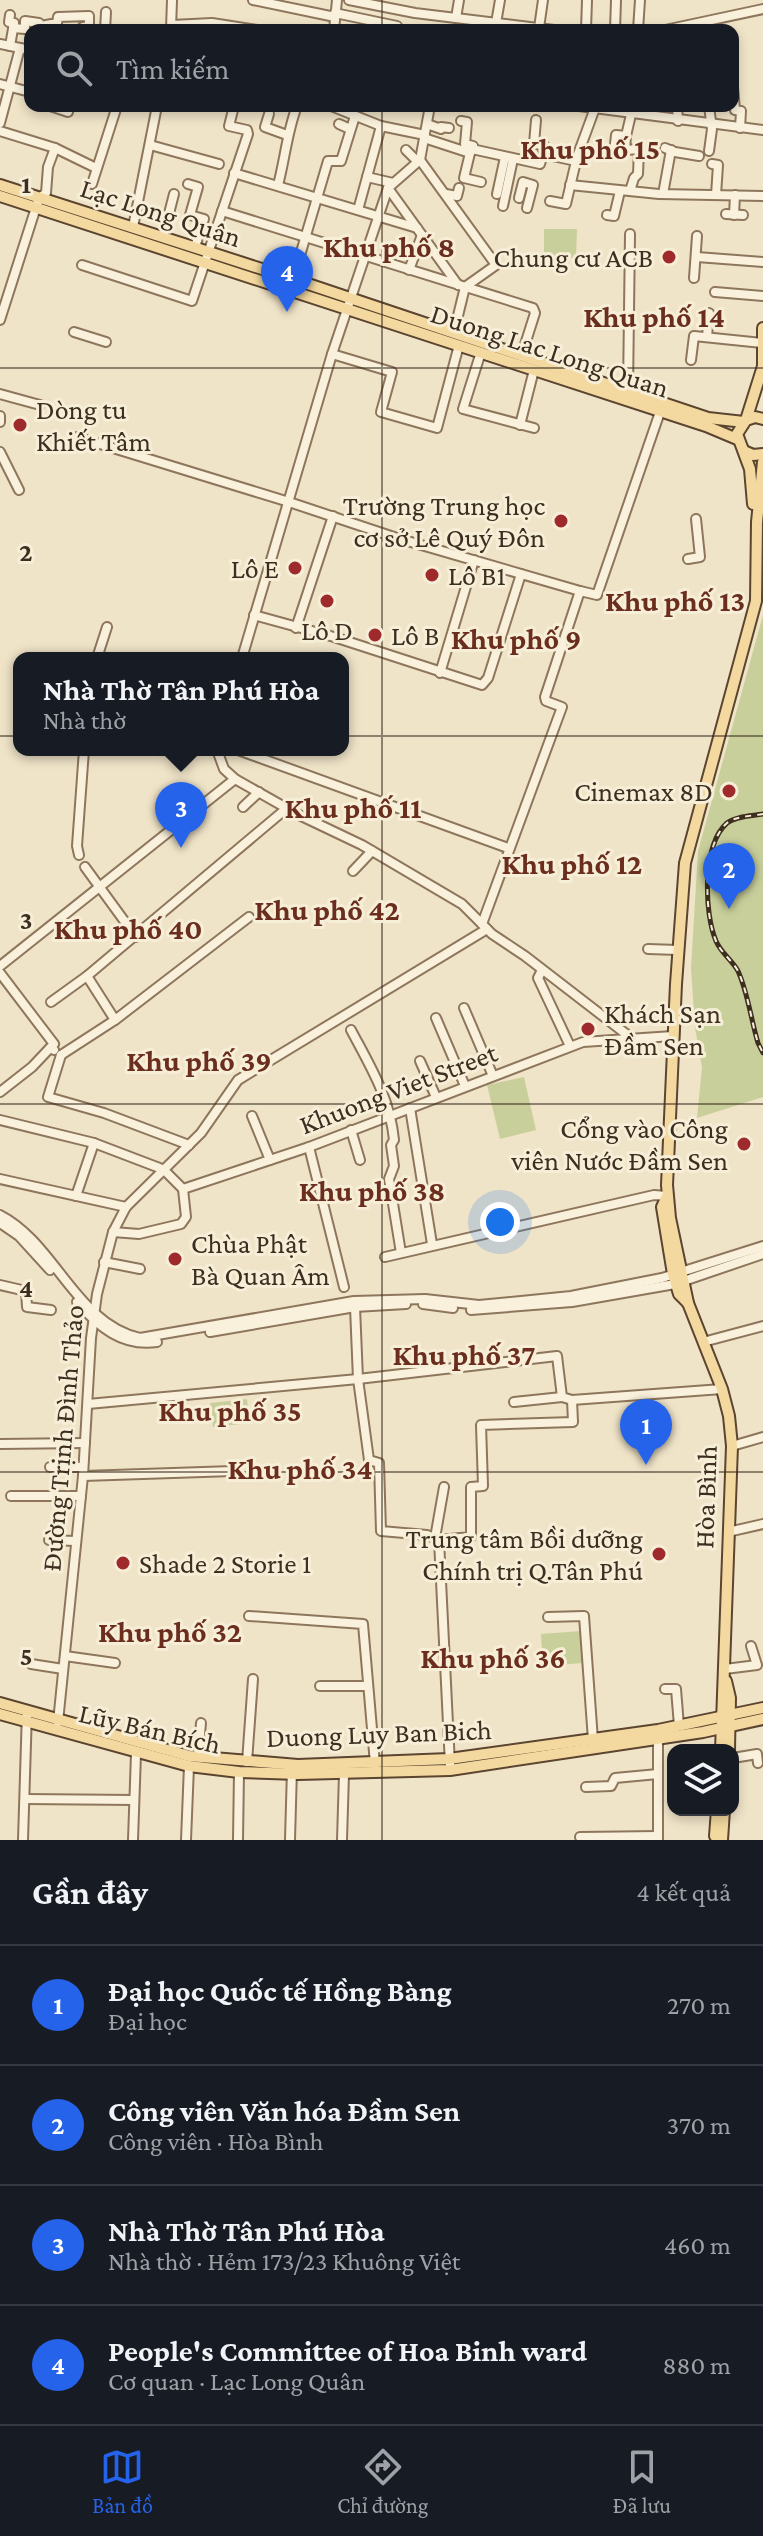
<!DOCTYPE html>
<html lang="vi">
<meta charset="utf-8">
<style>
body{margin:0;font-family:"Crimson Pro",serif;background:#20242c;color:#f1f3f6}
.controls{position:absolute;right:24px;bottom:24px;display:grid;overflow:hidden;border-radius:16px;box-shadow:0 4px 12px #0003}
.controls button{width:72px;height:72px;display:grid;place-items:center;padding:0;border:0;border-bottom:2px solid #363941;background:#171b24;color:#f1f3f6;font:40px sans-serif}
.you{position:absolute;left:500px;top:1222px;width:28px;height:28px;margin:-20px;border:6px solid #fff;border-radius:50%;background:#1a73e8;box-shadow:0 0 0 12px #1a73e833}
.badge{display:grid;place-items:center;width:52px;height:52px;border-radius:50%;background:#2563eb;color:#fff;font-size:26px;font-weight:700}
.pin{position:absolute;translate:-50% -66px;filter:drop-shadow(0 2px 4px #0008)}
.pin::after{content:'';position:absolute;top:42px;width:28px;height:24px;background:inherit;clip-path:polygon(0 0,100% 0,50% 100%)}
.popup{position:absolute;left:13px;top:652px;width:336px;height:104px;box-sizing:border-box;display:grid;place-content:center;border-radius:16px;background:#171b24;filter:drop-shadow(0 2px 6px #0005);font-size:26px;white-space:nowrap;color:#9ea1a6}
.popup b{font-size:30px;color:#f1f3f6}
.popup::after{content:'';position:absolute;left:50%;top:100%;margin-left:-16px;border:16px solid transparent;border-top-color:#171b24}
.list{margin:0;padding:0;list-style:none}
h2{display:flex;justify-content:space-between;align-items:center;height:104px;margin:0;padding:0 32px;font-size:34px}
h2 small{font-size:26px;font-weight:400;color:#9ea1a6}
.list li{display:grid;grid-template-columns:52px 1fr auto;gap:24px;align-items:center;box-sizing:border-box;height:120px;padding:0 32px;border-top:2px solid #363941}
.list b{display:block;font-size:30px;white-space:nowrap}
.list p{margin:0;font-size:26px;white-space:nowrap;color:#9ea1a6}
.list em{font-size:26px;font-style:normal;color:#9ea1a6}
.icon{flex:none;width:44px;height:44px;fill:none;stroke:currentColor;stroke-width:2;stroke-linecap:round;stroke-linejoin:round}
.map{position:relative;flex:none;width:763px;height:1840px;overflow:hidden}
.search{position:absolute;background:#171b24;box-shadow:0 4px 12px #0003;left:24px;right:24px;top:24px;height:88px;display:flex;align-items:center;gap:20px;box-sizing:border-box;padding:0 28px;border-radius:16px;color:#9ea1a6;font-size:30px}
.sheet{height:584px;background:#171b24}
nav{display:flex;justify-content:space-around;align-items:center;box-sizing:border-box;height:112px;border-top:2px solid #363941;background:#171b24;font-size:22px;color:#9ea1a6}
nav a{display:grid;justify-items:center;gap:4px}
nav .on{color:#2563eb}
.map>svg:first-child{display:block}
.green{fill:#c9cf9b}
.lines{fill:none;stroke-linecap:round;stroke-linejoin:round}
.minor-casing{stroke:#8d765c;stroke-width:12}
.major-casing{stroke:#5b4430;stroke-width:14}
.minor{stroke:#faf1dc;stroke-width:8}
.major{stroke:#f3d9a0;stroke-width:10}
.rail-casing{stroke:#3d2e20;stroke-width:5}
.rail{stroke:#f7eed8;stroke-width:2;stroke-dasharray:6;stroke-linecap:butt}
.grid{fill:none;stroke:#3d2e20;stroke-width:2;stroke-opacity:0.55}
.poi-dot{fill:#9e2a2b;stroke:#f7eed8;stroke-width:3}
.labels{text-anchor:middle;stroke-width:6;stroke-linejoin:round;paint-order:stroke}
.street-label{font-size:28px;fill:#3d2e20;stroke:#f7eed8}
.poi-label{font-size:28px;fill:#3d2e20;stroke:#f7eed8;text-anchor:end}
.neighbourhood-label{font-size:30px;font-weight:bold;fill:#6b2e1e;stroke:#f7eed8}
.grid-label{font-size:26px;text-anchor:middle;font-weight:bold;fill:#3d2e20;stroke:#f7eed8;stroke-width:6;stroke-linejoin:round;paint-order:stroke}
</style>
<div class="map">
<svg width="763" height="1840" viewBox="0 0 763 1840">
<rect width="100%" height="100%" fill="#f0e4c8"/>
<!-- green -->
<g class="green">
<polygon points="544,229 577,229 576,258 544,257"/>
<polygon points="763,615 763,1097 697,1118 702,1067 695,1028 691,968 698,851"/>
<polygon points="524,1077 536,1130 500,1139 487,1085"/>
<polygon points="247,1399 250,1423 213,1427 210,1403"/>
<polygon points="581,1631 583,1663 543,1666 541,1634"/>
</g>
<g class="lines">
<!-- minor casing -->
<g class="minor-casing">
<g id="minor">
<polyline points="253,0 335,17"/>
<polyline points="349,0 415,13 554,30"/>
<polyline points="335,13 397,26"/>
<polyline points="456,18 459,0"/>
<polyline points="496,23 500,0"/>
<polyline points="172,25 212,23 257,30"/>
<polyline points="13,28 25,29 25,21 39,23"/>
<polyline points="539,28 543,0"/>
<polyline points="171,29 172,0"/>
<polyline points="42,30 41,26 57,23 58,17 89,16 89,26 83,27 83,30"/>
<polyline points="105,30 106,12"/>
<polyline points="334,30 337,0"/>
<polyline points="586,30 587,0"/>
<polyline points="615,30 616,0"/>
<polyline points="638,30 640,0"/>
<polyline points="665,30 763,9"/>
<polyline points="0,44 30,50"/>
<polyline points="10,46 14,23 9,22 10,15"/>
<polyline points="0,84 30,92"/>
<polyline points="733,87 735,110 741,111 740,128"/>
<polyline points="50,106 68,112"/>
<polyline points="331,106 381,126 425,135"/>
<polyline points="579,106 763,130"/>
<polyline points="677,106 678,121"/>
<polyline points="269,114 265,127 287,135"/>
<polyline points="536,120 534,144 544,145 543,154"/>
<polyline points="461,121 467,122 465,144 473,146 472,149"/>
<polyline points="0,123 20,48"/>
<polyline points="339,124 350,129"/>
<polyline points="427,124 441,129 441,127 449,128"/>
<polyline points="0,131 55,148 96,168"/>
<polyline points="626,136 625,150 639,149 638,174 634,178 630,191"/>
<polyline points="424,138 470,153 472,149 540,164 543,154 576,161"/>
<polyline points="150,145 219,164"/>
<polyline points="665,148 675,152 699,156"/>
<polyline points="406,150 418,162"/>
<polyline points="709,151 712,129 709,106"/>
<polyline points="470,153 464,178 481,182"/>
<polyline points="614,153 616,135 626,136 633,106"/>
<polyline points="420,160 496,265 465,287 454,332"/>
<polyline points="712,164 718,165 716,195"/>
<polyline points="234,173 417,228"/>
<polyline points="367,177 393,183"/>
<polyline points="92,184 117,106"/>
<polyline points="188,184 198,187 190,215 204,219 195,247"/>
<path d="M278,185C285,159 287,132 297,106"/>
<polyline points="570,185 659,194 763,196"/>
<polyline points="388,188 458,285"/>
<polyline points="446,194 457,196 459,188"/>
<polyline points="497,194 505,157"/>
<polyline points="663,194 671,150"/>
<polyline points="519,198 523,182 533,185 527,208"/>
<polyline points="550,201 566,204 577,157 595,108"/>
<polyline points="503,206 513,159"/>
<polyline points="358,210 381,126"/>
<polyline points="222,211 533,308 535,313 522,354"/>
<polyline points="726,214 743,215"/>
<polyline points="607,215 614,216 620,191"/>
<polyline points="734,215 735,195"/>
<polyline points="133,227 157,106"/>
<polyline points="163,237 174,194"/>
<polyline points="697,257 763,262"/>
<polyline points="82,265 192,301 248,134 247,130 229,126 234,106"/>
<polyline points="409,270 422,235"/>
<polyline points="694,278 697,236"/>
<polyline points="293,279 328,161 341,161 355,116"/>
<polyline points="715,292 763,296"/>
<polyline points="0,320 39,198 46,193 48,167 55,148"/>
<polyline points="74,332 106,342"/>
<polyline points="707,337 709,313"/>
<polyline points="481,352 463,409 534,428"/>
<polyline points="332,354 392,372 381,412 437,428 459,345"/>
<polyline points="691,360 694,336 762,343"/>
<polyline points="628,390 630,234"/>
<polyline points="0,394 40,405"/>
<polyline points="0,416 0,422"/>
<polyline points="520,425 534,370"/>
<polyline points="77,437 289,502 397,538 580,591"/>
<polyline points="0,452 19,490"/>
<polyline points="688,559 700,557 696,519"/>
<polyline points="254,615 334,637 482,685 488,678 521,574"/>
<polyline points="296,628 333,516"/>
<polyline points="97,658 107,627"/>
<polyline points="242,658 332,354 388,188 420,160 430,106"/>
<polyline points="440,673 474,560"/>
<polyline points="217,750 224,769 235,779 297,814 362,845 462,904 492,934 525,956 630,1037"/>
<polyline points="238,750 508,848"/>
<polyline points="243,807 259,792"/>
<polyline points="79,855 77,846 84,750"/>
<polyline points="85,867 136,937"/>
<polyline points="353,871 372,851"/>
<polyline points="482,924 562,707 546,701 545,697 580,591 597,595 660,412"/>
<polyline points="648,949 678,950"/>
<polyline points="0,966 235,779"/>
<polyline points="542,970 538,978 570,1046"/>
<polyline points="0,973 54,1044 50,1048"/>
<polyline points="51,1002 87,976"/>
<polyline points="464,1008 493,1076"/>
<polyline points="436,1018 465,1086"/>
<polyline points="115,1020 87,976 287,808"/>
<path d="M351,1030C370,1066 390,1098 394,1140L391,1145L394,1166L389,1179L401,1253"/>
<polyline points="61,1055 115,1020 249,917"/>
<polyline points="61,1055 48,1097 104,1113 189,1145"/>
<polyline points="420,1061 436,1097"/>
<polyline points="0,1092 32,1067 50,1048 54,1050"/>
<polyline points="410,1108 432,1244"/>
<polyline points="252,1116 270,1160"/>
<polyline points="0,1120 94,1143 157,1167 164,1170 183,1189"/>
<polyline points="351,1130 360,1160"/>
<polyline points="309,1147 344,1287"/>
<polyline points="0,1179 126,1207"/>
<polyline points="183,1189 309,1147 583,1042 673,1036"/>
<polyline points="76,1196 94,1143"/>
<path d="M0,1215C55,1243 76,1324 140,1338L354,1301L425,1299L479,1305L571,1296L662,1278L763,1246"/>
<polyline points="0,1223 19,1236 50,1270"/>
<polyline points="113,1232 139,1234 181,1224 186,1217 183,1189"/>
<polyline points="385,1257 654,1195 667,1196"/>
<polyline points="104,1262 140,1269"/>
<polyline points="0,1285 26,1291 27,1307 51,1310"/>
<path d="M77,1302C99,1327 122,1347 157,1342"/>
<polyline points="423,1304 453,1308"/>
<polyline points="355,1307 358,1379 369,1460 379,1463 381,1531 427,1535 439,1540 450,1765"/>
<polyline points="471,1310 572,1302 675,1284 763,1254"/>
<polyline points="210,1332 355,1307 406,1304"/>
<polyline points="703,1342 763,1326"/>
<polyline points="514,1402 562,1397"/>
<polyline points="88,1404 358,1379 557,1356 562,1397 572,1400 722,1389"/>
<polyline points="0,1444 85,1443"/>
<polyline points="732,1446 763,1437"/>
<polyline points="50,1467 83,1467"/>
<polyline points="83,1476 233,1471"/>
<polyline points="11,1496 81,1496"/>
<polyline points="728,1532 763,1524"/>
<polyline points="435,1538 444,1487"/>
<polyline points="49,1540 75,1541"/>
<polyline points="439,1540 471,1537 471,1487 483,1486 481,1425 573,1422 572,1400"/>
<polyline points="249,1616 363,1624 375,1764"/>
<polyline points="548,1617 584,1616 593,1740"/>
<polyline points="65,1656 115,1663"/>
<polyline points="31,1664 63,1669"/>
<polyline points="725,1669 757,1665 751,1646"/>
<polyline points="320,1686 368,1686"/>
<polyline points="665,1689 676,1689 679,1726"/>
<polyline points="58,1722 83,1476 91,1338 97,1294 113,1232 126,1207 201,1133 238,1080 487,929"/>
<polyline points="198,1757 201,1723"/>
<polyline points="733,1758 757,1754 758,1763"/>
<polyline points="247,1762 253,1679"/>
<polyline points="586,1787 611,1786 615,1778 658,1774"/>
<polyline points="25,1799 134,1800"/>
<polyline points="580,1837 658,1836"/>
<polyline points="23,1840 27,1711"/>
<polyline points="133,1840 136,1754"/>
<polyline points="186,1840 189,1766"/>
<polyline points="238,1840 239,1772"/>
<polyline points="290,1840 292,1769"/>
<polyline points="342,1840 344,1774"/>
<polyline points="658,1840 658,1735"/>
</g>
</g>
<!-- major casing -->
<g class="major-casing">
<g id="major">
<polyline points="0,185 293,279 708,418 744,422"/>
<polyline points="0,196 706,426 737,439"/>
<polyline points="763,370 763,328"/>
<polyline points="746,420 763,366"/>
<polyline points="744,451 753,455 763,454"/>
<polyline points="753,504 750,469 737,434 746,420 755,417 763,419"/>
<polyline points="667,1196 662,1207 673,1274 679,1294 688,1303"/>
<polyline points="726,1681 730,1698 729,1750"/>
<polyline points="0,1703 189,1756 298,1765 449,1759 658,1730 763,1708"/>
<polyline points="0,1714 189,1766 239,1772 298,1774 450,1770 703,1732 763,1719"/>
<polyline points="721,1750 732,1446 729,1416 722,1389 688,1303 670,1218 667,1185 676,984 685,863 756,601 757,522 763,462"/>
<polyline points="715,1836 717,1810"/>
<polyline points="722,1840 724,1810"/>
</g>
</g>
<!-- minor -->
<use href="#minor" class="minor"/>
<!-- major -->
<use href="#major" class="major"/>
<!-- rail casing -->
<g class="rail-casing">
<path id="rail" d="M763,814C752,816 736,816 727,823C702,845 704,913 716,941C721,953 732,960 738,971C748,993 751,1020 758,1043L763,1053"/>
</g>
<!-- rail -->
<use href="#rail" class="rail"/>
</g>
<!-- grid -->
<path class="grid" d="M382,0V30M382,106V1840M0,368H763M0,736H763M0,1104H763M0,1472H763"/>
<!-- markers -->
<g class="poi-dot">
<circle cx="669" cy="257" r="8"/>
<circle cx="20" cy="425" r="8"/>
<circle cx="561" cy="521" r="8"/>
<circle cx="295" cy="568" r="8"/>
<circle cx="432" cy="575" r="8"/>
<circle cx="327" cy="601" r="8"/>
<circle cx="375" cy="635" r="8"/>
<circle cx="729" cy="791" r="8"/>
<circle cx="588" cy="1029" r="8"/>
<circle cx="744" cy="1144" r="8"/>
<circle cx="175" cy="1259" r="8"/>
<circle cx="659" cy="1554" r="8"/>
<circle cx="123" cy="1563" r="8"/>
</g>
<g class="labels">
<!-- street labels -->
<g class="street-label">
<text transform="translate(161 212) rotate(18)" y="10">Lạc Long Quân</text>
<text transform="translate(550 350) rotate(18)" y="10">Duong Lac Long Quan</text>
<text transform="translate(398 1088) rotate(-21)" y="10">Khuong Viet Street</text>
<text transform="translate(62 1438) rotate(-85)" y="10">Đường Trịnh Đình Thảo</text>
<text transform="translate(705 1497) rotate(-88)" y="10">Hòa Bình</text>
<text transform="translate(150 1728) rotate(13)" y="10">Lũy Bán Bích</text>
<text transform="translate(379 1733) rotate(-2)" y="10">Duong Luy Ban Bich</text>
</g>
<!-- poi labels -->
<g class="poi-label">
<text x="653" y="267">Chung cư ACB</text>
<text x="36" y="419" text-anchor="start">Dòng tu<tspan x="36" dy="32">Khiết Tâm</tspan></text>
<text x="545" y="515">Trường Trung học<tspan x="545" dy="32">cơ sở Lê Quý Đôn</tspan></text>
<text x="279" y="578">Lô E</text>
<text x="448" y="585" text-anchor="start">Lô B1</text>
<text x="327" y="640" text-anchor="middle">Lô D</text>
<text x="391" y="645" text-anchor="start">Lô B</text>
<text x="713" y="801">Cinemax 8D</text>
<text x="604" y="1023" text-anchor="start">Khách Sạn<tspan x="604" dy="32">Đầm Sen</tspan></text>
<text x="728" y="1138">Cổng vào Công<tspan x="728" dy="32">viên Nước Đầm Sen</tspan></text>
<text x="191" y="1253" text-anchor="start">Chùa Phật<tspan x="191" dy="32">Bà Quan Âm</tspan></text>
<text x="643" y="1548">Trung tâm Bồi dưỡng<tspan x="643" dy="32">Chính trị Q.Tân Phú</tspan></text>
<text x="139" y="1573" text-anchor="start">Shade 2 Storie 1</text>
</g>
<!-- neighbourhood labels -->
<g class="neighbourhood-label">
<text x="590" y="159">Khu phố 15</text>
<text x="389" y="257">Khu phố 8</text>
<text x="654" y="327">Khu phố 14</text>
<text x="675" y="611">Khu phố 13</text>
<text x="516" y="649">Khu phố 9</text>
<text x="353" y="818">Khu phố 11</text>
<text x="572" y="874">Khu phố 12</text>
<text x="327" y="920">Khu phố 42</text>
<text x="128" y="939">Khu phố 40</text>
<text x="199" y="1071">Khu phố 39</text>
<text x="372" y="1201">Khu phố 38</text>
<text x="464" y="1365">Khu phố 37</text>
<text x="230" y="1421">Khu phố 35</text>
<text x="300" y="1479">Khu phố 34</text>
<text x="170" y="1642">Khu phố 32</text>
<text x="493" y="1668">Khu phố 36</text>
</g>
</g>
<g class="grid-label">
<text x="26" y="193">1</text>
<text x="26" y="561">2</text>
<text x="26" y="929">3</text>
<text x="26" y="1297">4</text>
<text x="26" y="1665">5</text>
</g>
</svg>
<div class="controls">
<button><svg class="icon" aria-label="layers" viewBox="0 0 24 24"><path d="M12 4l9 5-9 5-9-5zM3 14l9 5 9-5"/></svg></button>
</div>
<div class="you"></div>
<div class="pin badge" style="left:646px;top:1465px">1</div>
<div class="pin badge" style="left:729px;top:909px">2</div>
<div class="pin badge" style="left:181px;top:848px">3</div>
<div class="popup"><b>Nhà Thờ Tân Phú Hòa</b>Nhà thờ</div>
<div class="pin badge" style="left:287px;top:312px">4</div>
<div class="search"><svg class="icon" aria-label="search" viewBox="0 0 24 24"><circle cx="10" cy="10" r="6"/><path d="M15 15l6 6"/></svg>Tìm kiếm</div>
</div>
<section class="sheet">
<h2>Gần đây<small>4 kết quả</small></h2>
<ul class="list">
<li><span class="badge">1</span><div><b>Đại học Quốc tế Hồng Bàng</b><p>Đại học</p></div><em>270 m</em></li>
<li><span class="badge">2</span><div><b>Công viên Văn hóa Đầm Sen</b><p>Công viên · Hòa Bình</p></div><em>370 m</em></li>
<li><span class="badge">3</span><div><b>Nhà Thờ Tân Phú Hòa</b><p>Nhà thờ · Hẻm 173/23 Khuông Việt</p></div><em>460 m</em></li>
<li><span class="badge">4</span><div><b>People's Committee of Hoa Binh ward</b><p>Cơ quan · Lạc Long Quân</p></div><em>880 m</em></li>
</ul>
</section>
<nav>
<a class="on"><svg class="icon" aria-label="map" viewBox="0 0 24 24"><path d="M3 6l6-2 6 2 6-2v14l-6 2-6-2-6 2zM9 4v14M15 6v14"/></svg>Bản đồ</a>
<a><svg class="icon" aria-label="directions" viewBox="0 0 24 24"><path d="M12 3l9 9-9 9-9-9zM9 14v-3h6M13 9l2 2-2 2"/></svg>Chỉ đường</a>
<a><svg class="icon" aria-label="saved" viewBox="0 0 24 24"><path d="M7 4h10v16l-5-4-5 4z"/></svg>Đã lưu</a>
</nav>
